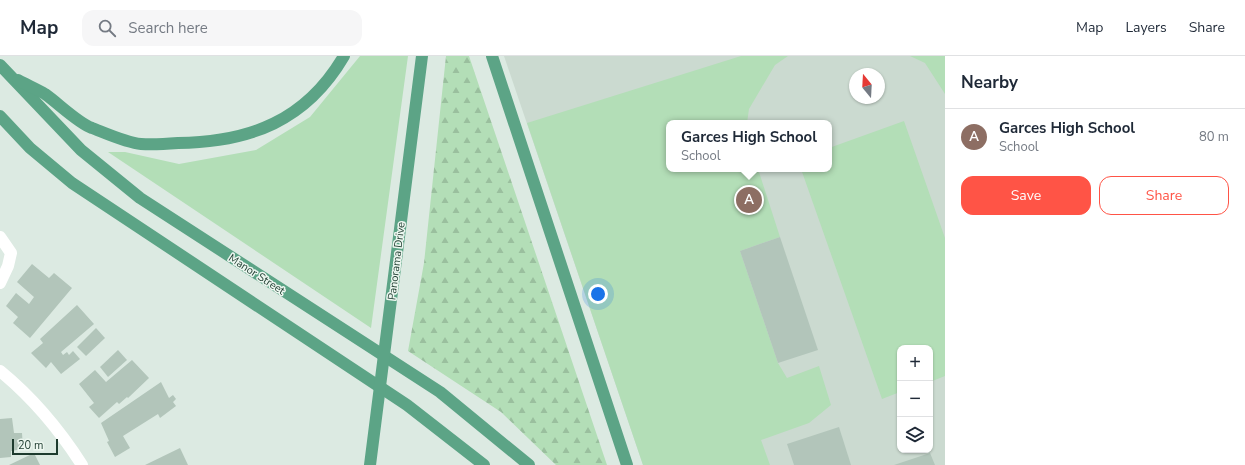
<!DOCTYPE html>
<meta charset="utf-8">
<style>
body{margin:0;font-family:"Nunito Sans",sans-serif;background:#f6f6f7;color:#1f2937}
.controls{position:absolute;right:12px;bottom:12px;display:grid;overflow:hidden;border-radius:8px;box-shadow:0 1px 3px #0004}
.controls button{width:36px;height:36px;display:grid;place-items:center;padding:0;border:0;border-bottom:1px solid #e0e1e3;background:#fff;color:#1f2937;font:20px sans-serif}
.compass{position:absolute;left:849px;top:12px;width:36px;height:36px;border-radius:50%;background:#fff;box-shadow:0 1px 3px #0004;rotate:342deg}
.scale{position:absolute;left:12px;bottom:10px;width:46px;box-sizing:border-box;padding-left:4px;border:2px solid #1d3b2e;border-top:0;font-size:11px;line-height:14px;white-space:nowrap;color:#1d3b2e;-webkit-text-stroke:3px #edf7f0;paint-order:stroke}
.you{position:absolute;left:598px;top:238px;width:14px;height:14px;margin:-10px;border:3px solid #fff;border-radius:50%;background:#1a73e8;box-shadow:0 0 0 6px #1a73e833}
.badge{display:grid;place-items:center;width:26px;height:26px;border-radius:50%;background:#ff5446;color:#fff;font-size:13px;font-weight:700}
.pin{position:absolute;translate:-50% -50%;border:2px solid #fff;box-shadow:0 1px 4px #0006}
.popup{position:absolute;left:666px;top:64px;width:166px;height:52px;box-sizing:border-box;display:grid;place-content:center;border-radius:8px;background:#fff;filter:drop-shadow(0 1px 3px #0005);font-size:13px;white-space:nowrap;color:#747a83}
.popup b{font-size:15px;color:#1f2937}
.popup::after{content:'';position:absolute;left:50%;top:100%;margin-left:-8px;border:8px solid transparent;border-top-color:#fff}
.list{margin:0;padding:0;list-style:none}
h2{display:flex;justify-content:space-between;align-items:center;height:52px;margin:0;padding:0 16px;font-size:17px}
h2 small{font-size:13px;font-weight:400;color:#747a83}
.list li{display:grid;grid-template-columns:26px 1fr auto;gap:12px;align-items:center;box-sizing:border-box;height:56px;padding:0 16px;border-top:1px solid #e0e1e3}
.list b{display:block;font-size:15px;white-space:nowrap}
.list p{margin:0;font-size:13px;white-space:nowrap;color:#747a83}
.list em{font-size:13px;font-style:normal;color:#747a83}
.actions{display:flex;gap:8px;padding:12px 16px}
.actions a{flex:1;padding:9px 0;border:1px solid #ff5446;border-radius:12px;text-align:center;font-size:14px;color:#ff5446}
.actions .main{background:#ff5446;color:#fff}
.icon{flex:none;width:22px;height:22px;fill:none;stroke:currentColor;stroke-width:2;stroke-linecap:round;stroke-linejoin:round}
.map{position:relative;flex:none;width:945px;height:409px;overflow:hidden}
header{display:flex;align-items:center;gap:24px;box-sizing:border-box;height:56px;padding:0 20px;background:#fff;border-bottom:1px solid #e0e1e3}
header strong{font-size:19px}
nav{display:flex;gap:22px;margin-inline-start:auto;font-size:14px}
.search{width:280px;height:36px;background:#f6f6f7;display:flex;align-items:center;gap:10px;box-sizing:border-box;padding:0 14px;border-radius:12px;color:#747a83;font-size:15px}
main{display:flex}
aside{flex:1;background:#fff}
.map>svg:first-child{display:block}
.built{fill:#cbdad0;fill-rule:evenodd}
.green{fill:#b3deb7}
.forest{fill:url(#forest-firs)}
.building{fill:#b2c5ba}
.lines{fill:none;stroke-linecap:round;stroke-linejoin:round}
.minor{stroke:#fff;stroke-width:12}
.major{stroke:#5ca486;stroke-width:12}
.labels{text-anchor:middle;stroke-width:3;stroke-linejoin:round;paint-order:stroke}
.street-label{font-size:11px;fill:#1d3b2e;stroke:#edf7f0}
</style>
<header>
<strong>Map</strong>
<div class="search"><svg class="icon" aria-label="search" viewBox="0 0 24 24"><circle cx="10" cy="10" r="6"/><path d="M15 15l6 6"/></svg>Search here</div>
<nav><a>Map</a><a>Layers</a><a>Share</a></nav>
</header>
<main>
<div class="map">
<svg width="945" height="409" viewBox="0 0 945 409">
<defs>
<pattern id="forest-firs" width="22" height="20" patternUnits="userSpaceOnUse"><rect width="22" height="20" fill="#b3deb7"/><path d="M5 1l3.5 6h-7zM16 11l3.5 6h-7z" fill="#9abf9e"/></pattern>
</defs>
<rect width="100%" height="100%" fill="#dceae2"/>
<!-- built -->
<path class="built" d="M504,0H945V409H643ZM855,18H879V42H855ZM669,67H829V113H669ZM900,292H930V394H900Z"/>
<!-- green -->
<g class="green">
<polygon points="360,0 408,0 371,272 108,96 125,96 179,108 256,94 310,61"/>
<polygon points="741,0 788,0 775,9 749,53 747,67 669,67 669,113 758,113 780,181 740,195 778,307 787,322 819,310 831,349 809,367 761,384 770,409 643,409 527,67"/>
<polygon points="910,0 945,0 945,38 925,7"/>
<polygon points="904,65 945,182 945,320 930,326 930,292 900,292 900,336 882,343 801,113 829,113 829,92"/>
</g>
<!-- forest -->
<polygon class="forest" points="446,0 469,0 607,409 556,409 501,356 408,295 424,207"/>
<!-- building -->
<g class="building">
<polygon points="780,181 818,294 778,307 740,195"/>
<polygon points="32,208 49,222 54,217 72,232 30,282 13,267 18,261 6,250 16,237 29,248 34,241 17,226"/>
<polygon points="77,249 94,268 61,296 63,299 67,296 69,299 73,295 80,303 61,318 51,306 46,312 31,297 43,287 40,283"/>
<polygon points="96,272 105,282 86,300 77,291"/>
<polygon points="118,294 127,304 108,321 100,311"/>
<polygon points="132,304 149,322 128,342 127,341 119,348 117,346 99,362 89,351 94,347 79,328 95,314 106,326"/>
<polygon points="161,326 169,342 173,339 176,343 173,346 176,350 160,362 158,358 123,380 130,392 115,401 107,386 109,385 101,367"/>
<polygon points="12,362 14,377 22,377 23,393 11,395 11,401 0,402 0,363"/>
<polygon points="839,371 851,409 794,409 787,388"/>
<polygon points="180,392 188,409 145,409"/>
<polygon points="34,397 40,409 9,409"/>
<polygon points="930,397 935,409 894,409"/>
</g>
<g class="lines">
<!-- minor -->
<g class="minor">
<polyline points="0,181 11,197 8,210 0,227"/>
<path d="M0,315C33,342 59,373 82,409"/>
</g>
<!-- major -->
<g class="major">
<polyline points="492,0 627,409"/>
<polyline points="0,9 81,94 140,142 440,336 529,409"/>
<path d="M18,24C27,29 37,33 45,38C58,47 78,67 92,72C105,77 127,87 141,88C153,89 166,88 178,87C250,86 306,65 344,0"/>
<polyline points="0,60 30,92 72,127 407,349 484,409"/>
<polyline points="370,409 422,0"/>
</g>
</g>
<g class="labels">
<!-- street labels -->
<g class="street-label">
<text transform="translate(396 205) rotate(-83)" y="4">Panorama Drive</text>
<text transform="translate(257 218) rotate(33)" y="4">Manor Street</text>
</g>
</g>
</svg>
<div class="controls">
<button>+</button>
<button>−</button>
<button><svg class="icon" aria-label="layers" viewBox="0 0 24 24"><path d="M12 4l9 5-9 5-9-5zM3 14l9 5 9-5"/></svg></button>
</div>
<svg class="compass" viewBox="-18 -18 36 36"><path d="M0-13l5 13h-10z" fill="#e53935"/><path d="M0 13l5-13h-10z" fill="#747a83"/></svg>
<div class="scale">20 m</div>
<div class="you"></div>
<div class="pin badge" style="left:749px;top:144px;background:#8d6e63">A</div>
<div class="popup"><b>Garces High School</b>School</div>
</div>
<aside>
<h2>Nearby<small></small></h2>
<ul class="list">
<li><span class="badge" style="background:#8d6e63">A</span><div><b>Garces High School</b><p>School</p></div><em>80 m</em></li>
</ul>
<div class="actions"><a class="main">Save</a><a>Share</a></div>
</aside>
</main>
